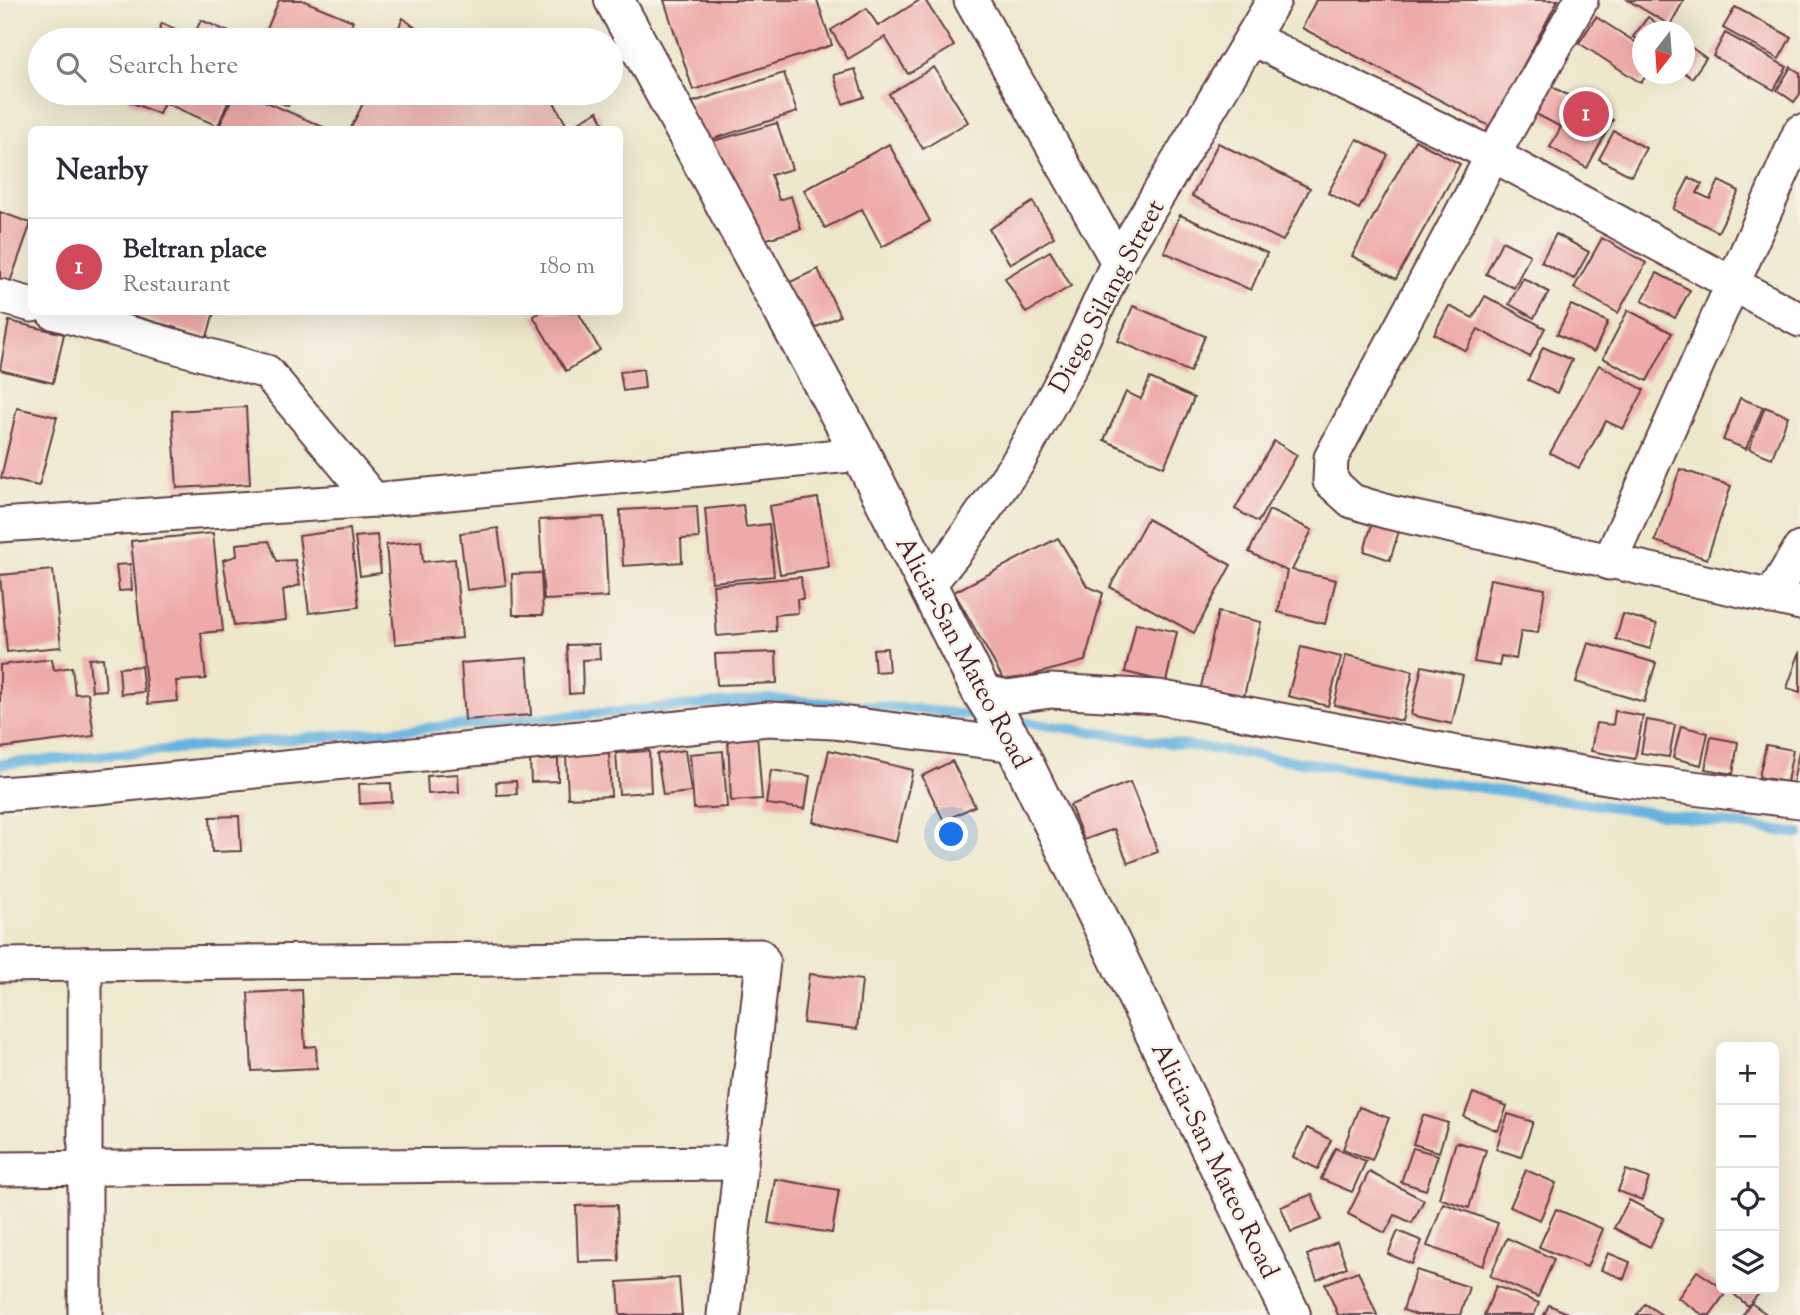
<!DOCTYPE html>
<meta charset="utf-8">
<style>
body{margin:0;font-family:"Sorts Mill Goudy",serif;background:#f2f2f3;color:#2b2b33}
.controls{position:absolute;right:21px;bottom:21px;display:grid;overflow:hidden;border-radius:10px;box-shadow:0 7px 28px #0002}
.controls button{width:63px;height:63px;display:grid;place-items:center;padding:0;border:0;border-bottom:2px solid #e1e1e2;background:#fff;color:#2b2b33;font:35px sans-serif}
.compass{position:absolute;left:1632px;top:21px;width:63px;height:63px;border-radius:50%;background:#fff;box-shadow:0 7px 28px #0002;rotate:197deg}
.you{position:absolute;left:952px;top:835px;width:24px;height:24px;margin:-18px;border:5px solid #fff;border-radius:50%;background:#1a73e8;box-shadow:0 0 0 10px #1a73e833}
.badge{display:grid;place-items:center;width:46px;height:46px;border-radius:50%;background:#d1495b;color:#fff;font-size:23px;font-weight:700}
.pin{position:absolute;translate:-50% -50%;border:4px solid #fff;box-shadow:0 2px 7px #0006}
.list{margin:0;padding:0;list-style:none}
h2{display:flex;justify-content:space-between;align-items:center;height:91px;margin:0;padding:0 28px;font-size:30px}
h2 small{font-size:23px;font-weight:400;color:#7c7c81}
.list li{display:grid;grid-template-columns:46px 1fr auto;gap:21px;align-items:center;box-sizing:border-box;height:98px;padding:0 28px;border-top:2px solid #e1e1e2}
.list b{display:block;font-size:26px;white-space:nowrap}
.list p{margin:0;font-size:23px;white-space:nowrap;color:#7c7c81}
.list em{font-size:23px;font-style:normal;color:#7c7c81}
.icon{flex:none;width:38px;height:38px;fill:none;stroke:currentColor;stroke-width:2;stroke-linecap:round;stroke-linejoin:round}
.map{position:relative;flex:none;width:1800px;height:1315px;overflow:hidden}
.search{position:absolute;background:#fff;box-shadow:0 7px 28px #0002;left:28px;top:28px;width:595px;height:77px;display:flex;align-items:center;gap:18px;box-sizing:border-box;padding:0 24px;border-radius:38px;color:#7c7c81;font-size:26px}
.panel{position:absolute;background:#fff;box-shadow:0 7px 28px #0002;left:28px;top:126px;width:595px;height:189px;border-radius:10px}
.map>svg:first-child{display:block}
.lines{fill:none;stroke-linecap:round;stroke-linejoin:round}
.stream{stroke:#66b2df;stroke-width:10}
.building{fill:#eeaaa8}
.minor-casing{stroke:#623d43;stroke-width:37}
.secondary-casing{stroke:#623d43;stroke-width:42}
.minor{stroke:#fff;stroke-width:33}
.secondary{stroke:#fff;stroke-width:38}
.labels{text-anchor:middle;stroke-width:5;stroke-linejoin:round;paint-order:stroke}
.street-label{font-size:26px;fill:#4a1f2b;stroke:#f7f3e8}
</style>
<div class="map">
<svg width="1800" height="1315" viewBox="0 0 1800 1315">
<rect width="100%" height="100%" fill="#f7f3e8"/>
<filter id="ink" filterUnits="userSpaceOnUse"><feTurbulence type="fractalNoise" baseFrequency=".0143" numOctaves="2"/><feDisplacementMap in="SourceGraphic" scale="14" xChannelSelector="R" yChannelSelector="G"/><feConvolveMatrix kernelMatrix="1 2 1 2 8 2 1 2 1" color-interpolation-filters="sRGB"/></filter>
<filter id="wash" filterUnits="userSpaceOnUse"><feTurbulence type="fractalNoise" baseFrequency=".00686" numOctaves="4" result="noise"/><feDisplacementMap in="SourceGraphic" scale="28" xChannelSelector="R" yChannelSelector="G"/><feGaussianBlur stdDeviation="1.57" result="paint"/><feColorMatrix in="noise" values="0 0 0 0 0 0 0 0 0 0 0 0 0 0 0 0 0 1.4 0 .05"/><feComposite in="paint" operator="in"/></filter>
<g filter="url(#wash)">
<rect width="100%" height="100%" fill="#ede7cb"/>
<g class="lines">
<!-- stream -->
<g class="stream">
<polyline points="1010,720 1800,834"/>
<polyline points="0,764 768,699 915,709 987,717"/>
</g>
</g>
<g id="blocks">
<!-- building -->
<g class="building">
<polygon points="279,0 302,0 353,21 345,40 280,40 265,34"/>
<polygon points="664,0 817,0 832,45 693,90"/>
<polygon points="920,0 925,0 954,46 908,74 885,37 848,59 831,30 867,8 878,26"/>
<polygon points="1316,0 1558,0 1491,127 1302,28"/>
<polygon points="1628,0 1684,0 1670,25"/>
<polygon points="1735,7 1791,37 1779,59 1723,28"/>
<polygon points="1596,17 1643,47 1643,74 1647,74 1641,83 1579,43"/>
<polygon points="1648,17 1668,32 1643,32 1643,43 1633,37"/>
<polygon points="403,18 431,40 393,40"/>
<polygon points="201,20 234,34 232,40 155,40 162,23 193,37"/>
<polygon points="1725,33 1787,67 1774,90 1713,56"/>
<polygon points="1685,43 1706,58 1692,78 1685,73"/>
<polygon points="934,67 968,122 923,149 889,94"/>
<polygon points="1791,67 1800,73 1800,94 1794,102 1777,90"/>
<polygon points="855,69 864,97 843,104 834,75"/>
<polygon points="784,73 797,112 703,142 690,103"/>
<polygon points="1551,86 1613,120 1587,168 1550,147 1561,127 1536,114"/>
<polygon points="132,93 168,93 159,114 128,101"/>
<polygon points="170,93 232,93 218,126 165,103"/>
<polygon points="234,93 246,93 330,130 218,130"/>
<polygon points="258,93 293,93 288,106"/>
<polygon points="368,93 549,93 568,128 598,111 606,130 350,130"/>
<polygon points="777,123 792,169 771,175 779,200 791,196 801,229 753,243 710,142"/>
<polygon points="1614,131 1646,148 1631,176 1599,159"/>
<polygon points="1357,139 1388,155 1359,209 1328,193"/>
<polygon points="1415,140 1460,164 1396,279 1352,256"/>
<polygon points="1218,143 1310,188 1283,241 1192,196"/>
<polygon points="889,144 930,221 882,247 862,209 825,228 804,190"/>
<polygon points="1689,178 1702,184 1697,193 1710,199 1719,181 1739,191 1718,232 1673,209"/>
<polygon points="1033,202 1054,237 1010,264 989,229"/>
<polygon points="0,212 31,223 9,285 0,282"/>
<polygon points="1180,215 1267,253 1251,290 1164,252"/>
<polygon points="1556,234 1589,252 1574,279 1541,262"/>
<polygon points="1602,238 1646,263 1618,313 1574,288"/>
<polygon points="1502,241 1530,255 1514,288 1486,274"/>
<polygon points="1050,251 1071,286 1026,313 1005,278"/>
<polygon points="818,269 840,316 806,332 784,285"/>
<polygon points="1657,273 1690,290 1675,318 1642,301"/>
<polygon points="1523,278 1549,292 1534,318 1509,304"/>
<polygon points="1485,296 1545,328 1530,357 1478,329 1466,351 1434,334 1449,306 1473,318"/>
<polygon points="1571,305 1608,322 1594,352 1557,334"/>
<polygon points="1133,306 1205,336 1190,372 1118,341"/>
<polygon points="1628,310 1672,333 1647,381 1603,358"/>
<polygon points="135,312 214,312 207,337 134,316"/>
<polygon points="541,312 578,312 600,350 566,371 533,316"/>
<polygon points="9,321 64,334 53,383 0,370"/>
<polygon points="1543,347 1572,360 1557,393 1528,380"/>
<polygon points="1599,365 1644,390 1623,429 1606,421 1579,468 1550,453"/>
<polygon points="643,369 645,388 623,391 620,372"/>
<polygon points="1150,378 1194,398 1164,467 1104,440 1126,392 1141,399"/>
<polygon points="1740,398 1763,407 1746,449 1723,440"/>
<polygon points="246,407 250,484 177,488 172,411"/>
<polygon points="1765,407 1788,416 1772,458 1749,449"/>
<polygon points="17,408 57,417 39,486 1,478"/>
<polygon points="1274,441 1297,455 1258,522 1235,509"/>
<polygon points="1680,469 1731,486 1707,559 1655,541"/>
<polygon points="818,498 829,567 780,574 769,506"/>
<polygon points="743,505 746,527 769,524 774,576 712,582 705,509"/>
<polygon points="697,506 699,538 681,539 682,562 623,566 620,510"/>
<polygon points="1269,510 1312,530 1292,570 1336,580 1325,624 1278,612 1287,571 1249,552"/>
<polygon points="604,517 608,597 544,600 539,520"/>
<polygon points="1147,519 1231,565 1194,633 1110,587"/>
<polygon points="1373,520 1400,528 1390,560 1364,551"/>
<polygon points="498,528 506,585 467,590 460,533"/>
<polygon points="350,529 359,607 309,613 299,536"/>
<polygon points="213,533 223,631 201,633 206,679 176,681 178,701 148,704 131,541"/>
<polygon points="377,535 381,573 360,576 355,537"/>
<polygon points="1058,538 1087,586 1103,593 1085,661 1005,682 954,592"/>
<polygon points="269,541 277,561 295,560 300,585 283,590 286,620 234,626 223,560 237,556 236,544"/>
<polygon points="421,541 423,562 455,559 462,638 395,644 386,545"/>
<polygon points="130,564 132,590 119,591 116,565"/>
<polygon points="53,570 61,647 7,652 0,575"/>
<polygon points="541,573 543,615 513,615 512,574"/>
<polygon points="801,577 803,599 797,599 798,613 775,615 776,631 717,636 713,585"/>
<polygon points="1490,579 1545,589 1538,633 1521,631 1516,659 1501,656 1499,666 1474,662"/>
<polygon points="1218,612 1261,622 1243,701 1200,691"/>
<polygon points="1623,614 1657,624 1650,649 1616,639"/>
<polygon points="1136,623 1177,632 1166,682 1125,672"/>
<polygon points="1588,643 1656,663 1644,702 1576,682"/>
<polygon points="599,644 600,659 582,660 583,693 569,694 567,645"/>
<polygon points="1301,647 1341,657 1328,706 1288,696"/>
<polygon points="887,648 889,671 875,672 873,649"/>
<polygon points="1800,651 1800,692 1787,688"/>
<polygon points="776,652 777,683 717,685 715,654"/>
<polygon points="1346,655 1413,671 1402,721 1334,705"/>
<polygon points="103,658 106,690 92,691 89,659"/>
<polygon points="527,658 531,715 465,720 461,663"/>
<polygon points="52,659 54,670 72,667 75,694 88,693 94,736 0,748 0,665"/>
<polygon points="141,666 144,692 121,694 119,668"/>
<polygon points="1422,666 1463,675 1452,724 1411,715"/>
<polygon points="1615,711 1643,716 1635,759 1591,751 1596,723 1613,725"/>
<polygon points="1647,720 1675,725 1669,757 1641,753"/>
<polygon points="1681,726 1708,733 1701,765 1673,758"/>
<polygon points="757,735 762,799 731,801 728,737"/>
<polygon points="1711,737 1738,742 1733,774 1705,769"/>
<polygon points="1766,745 1793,750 1787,782 1759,777"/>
<polygon points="685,750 691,792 663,795 657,754"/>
<polygon points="829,750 913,770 896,842 813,822"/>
<polygon points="649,751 651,792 619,794 616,753"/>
<polygon points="723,751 727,807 694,809 690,754"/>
<polygon points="1799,751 1800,751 1800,784 1793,783"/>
<polygon points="609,753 611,796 568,798 566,755"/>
<polygon points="558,759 558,781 531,782 530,760"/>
<polygon points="952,761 975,806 944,821 922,776"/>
<polygon points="771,770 810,776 805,809 766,804"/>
<polygon points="458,774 459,792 428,794 427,776"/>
<polygon points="516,781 517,794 497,795 496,782"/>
<polygon points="1130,782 1158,852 1128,863 1114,829 1084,840 1070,805"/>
<polygon points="391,783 392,802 360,804 359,784"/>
<polygon points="239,816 241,851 212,852 210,817"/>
<polygon points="809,974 862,980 857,1029 803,1023"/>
<polygon points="302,990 305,1047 316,1046 317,1068 252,1071 248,993"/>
<polygon points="1473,1093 1507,1106 1498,1131 1464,1117"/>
<polygon points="1359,1107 1389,1118 1372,1160 1343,1149"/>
<polygon points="1508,1114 1533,1122 1521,1157 1496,1149"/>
<polygon points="1423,1115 1448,1123 1439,1152 1413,1144"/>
<polygon points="1307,1128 1331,1140 1318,1169 1293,1157"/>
<polygon points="1456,1142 1486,1150 1469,1208 1439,1198"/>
<polygon points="1335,1148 1366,1161 1352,1192 1321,1179"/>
<polygon points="1413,1148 1438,1155 1426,1190 1401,1182"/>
<polygon points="1526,1170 1556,1183 1540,1220 1510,1207"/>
<polygon points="1626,1170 1649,1178 1642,1200 1618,1191"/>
<polygon points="1369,1172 1424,1200 1412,1223 1395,1215 1385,1233 1348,1214"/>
<polygon points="775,1179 839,1190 832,1233 768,1223"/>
<polygon points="1312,1194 1322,1220 1291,1232 1281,1207"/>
<polygon points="1629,1200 1664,1218 1650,1247 1614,1228"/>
<polygon points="1443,1203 1498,1223 1483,1266 1427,1246"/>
<polygon points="617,1205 619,1261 578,1262 576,1206"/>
<polygon points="1556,1209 1603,1229 1587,1267 1539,1247"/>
<polygon points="1398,1231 1422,1241 1412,1264 1388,1254"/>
<polygon points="1507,1238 1554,1259 1538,1297 1490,1276"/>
<polygon points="1337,1242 1347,1267 1317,1280 1307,1255"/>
<polygon points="1608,1253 1630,1262 1624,1279 1601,1270"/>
<polygon points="1416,1270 1469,1287 1460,1315 1417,1315 1403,1310"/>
<polygon points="1358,1271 1377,1315 1338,1315 1325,1284"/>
<polygon points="1697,1271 1727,1291 1710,1315 1703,1315 1678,1298"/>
<polygon points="679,1278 682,1315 620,1315 618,1282"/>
<polygon points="1496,1286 1539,1303 1534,1315 1484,1315"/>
<polygon points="1728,1289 1763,1289 1748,1306"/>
<polygon points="1751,1303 1768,1315 1743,1315"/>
<polygon points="1645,1304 1662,1315 1637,1315"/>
<polygon points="1549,1305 1572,1315 1544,1315"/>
</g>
</g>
</g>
<g filter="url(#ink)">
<use href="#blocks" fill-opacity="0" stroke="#623d43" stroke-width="2"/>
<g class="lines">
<!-- minor casing -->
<g class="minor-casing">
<g id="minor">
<polyline points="971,0 1118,262"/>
<polyline points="1581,0 1493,155 1331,458 1330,481 1352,501 1388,512 1800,603"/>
<polyline points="1253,39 1493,155 1800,320"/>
<polyline points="0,296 32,305"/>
<polyline points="53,312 267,372 374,500"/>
<polyline points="0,525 374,500 861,454"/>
<polyline points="1609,563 1800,132"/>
<polyline points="928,585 956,551 1018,462 1071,365 1118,262 1274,0"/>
<polyline points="1771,597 1800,549"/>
<polyline points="981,691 1007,697 1051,691 1158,697 1452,752 1619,779 1800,801"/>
<polyline points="0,794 97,787 768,719 833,722 1015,745"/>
<polyline points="0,965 760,956 763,961 724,1315"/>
<polyline points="0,1169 741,1163"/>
<polyline points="85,1315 85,964"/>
</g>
</g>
<!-- secondary casing -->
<g class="secondary-casing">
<polyline id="secondary" points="614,0 861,454 981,691 1015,745 1291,1315"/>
</g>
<!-- minor -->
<use href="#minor" class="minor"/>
<!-- secondary -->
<use href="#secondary" class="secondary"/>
</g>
</g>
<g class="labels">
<!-- street labels -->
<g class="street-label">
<text transform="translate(1106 296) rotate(-62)" y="9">Diego Silang Street</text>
<text transform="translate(964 652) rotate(62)" y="9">Alicia-San Mateo Road</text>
<text transform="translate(1216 1160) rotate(64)" y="9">Alicia-San Mateo Road</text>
</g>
</g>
</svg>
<div class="controls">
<button>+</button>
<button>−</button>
<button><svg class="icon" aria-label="locate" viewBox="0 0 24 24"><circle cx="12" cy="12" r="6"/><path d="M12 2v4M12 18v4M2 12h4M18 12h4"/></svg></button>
<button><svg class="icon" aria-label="layers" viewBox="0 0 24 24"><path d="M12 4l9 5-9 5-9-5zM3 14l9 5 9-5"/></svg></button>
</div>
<svg class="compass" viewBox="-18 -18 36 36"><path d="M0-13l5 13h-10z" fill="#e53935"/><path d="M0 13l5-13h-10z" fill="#7c7c81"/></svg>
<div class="you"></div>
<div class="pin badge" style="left:1586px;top:114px">1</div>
<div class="search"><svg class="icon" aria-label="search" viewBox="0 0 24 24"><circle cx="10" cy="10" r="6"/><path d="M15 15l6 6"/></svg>Search here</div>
<section class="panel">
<h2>Nearby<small></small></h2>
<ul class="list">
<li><span class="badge">1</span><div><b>Beltran place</b><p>Restaurant</p></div><em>180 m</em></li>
</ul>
</section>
</div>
